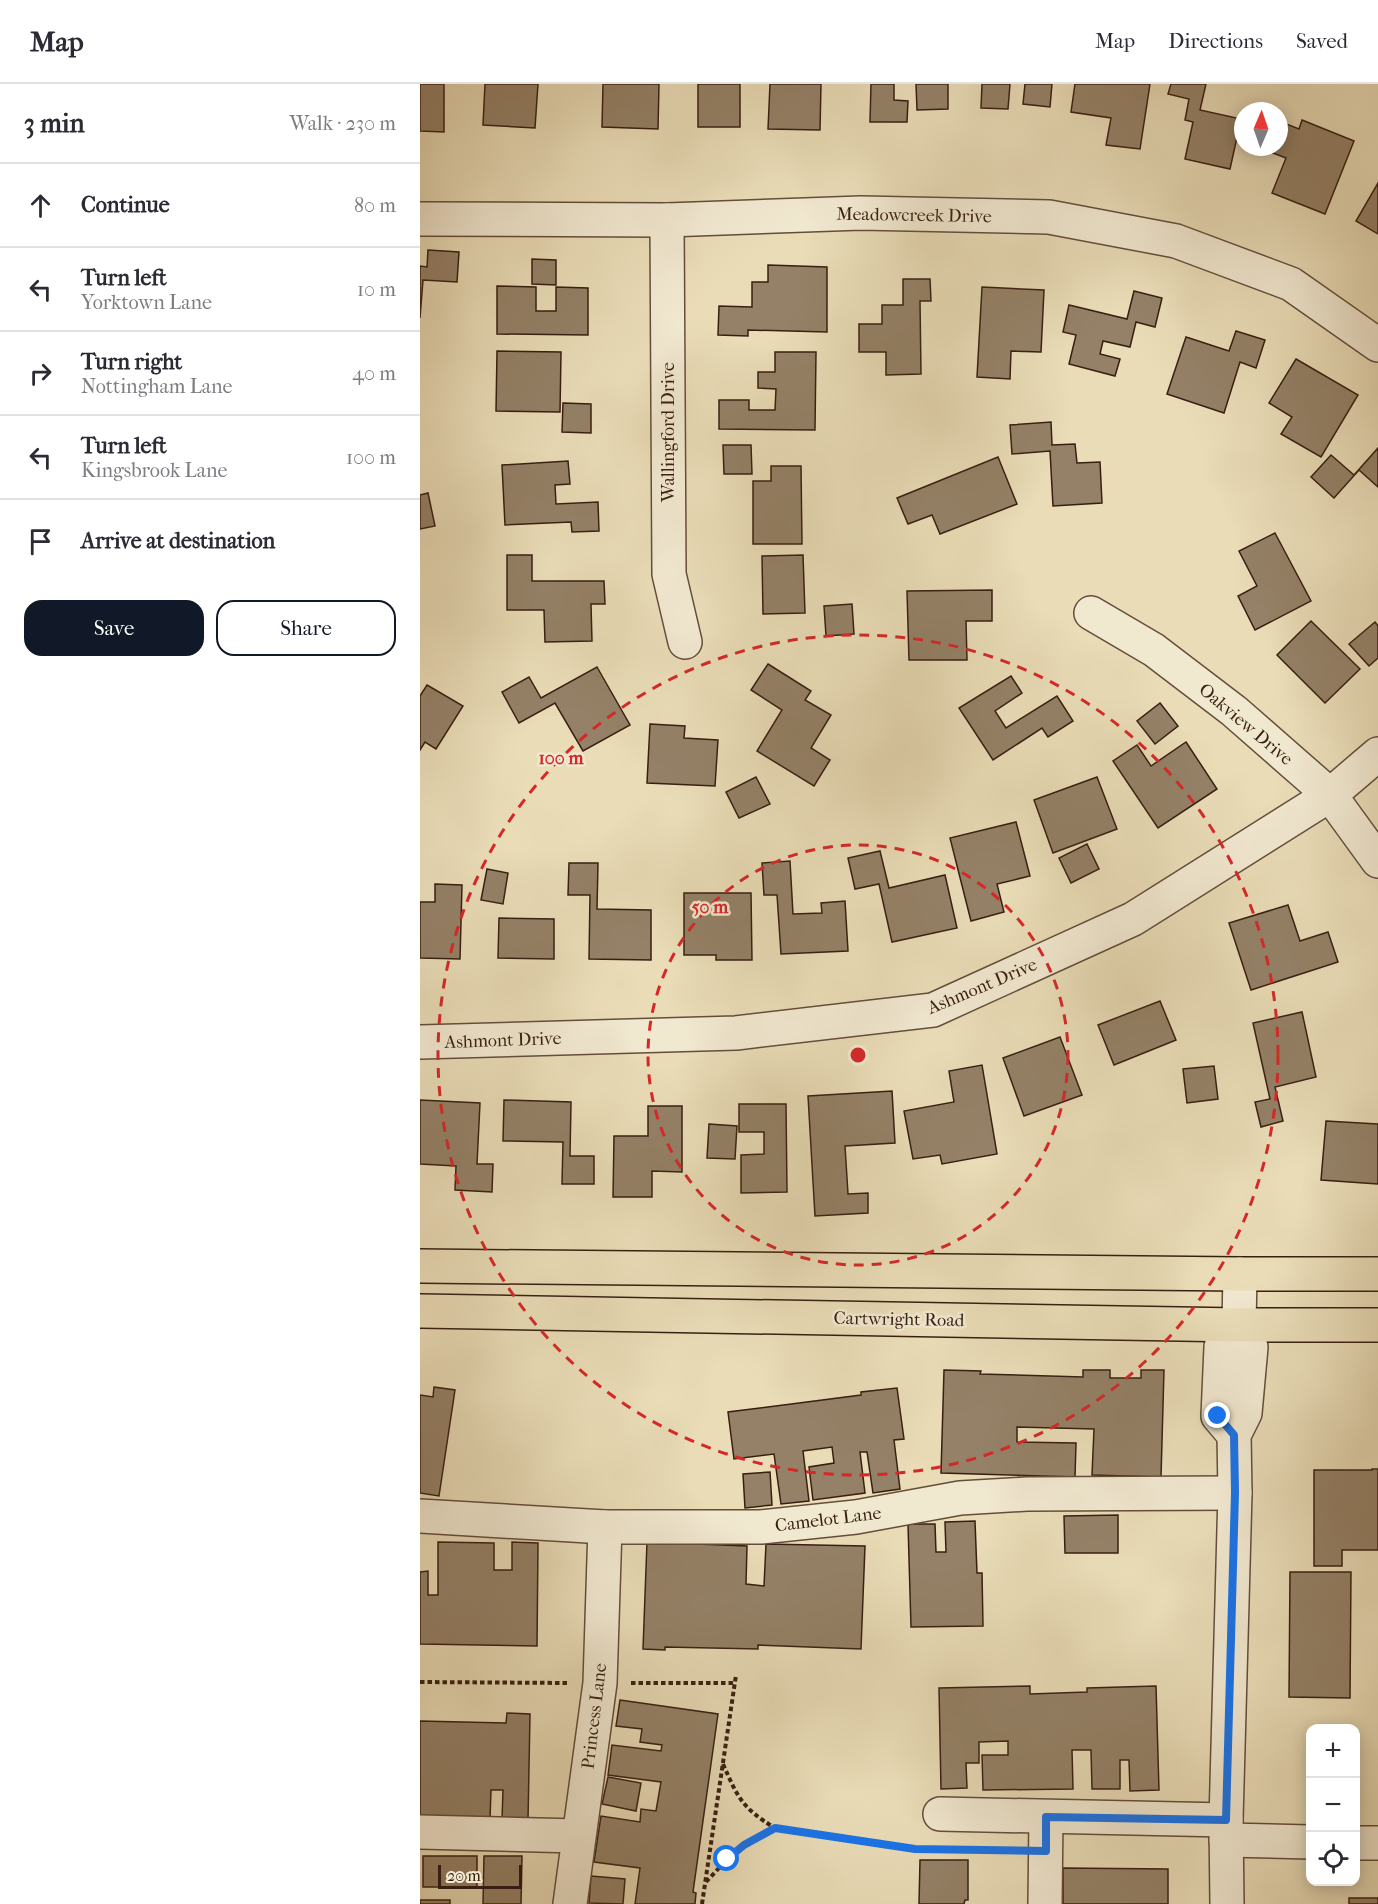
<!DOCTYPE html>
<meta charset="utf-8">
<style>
body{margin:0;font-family:"IM FELL French Canon",serif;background:#f2f2f3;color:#2b2b33}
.controls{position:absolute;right:18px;bottom:18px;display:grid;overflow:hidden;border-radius:12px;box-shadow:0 3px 15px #0003}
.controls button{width:54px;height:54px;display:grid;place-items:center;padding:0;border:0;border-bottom:2px solid #e1e1e2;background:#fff;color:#2b2b33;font:30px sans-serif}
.compass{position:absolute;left:814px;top:18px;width:54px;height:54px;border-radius:50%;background:#fff;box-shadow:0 3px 15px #0003;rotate:2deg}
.scale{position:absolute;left:18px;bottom:15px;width:84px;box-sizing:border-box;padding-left:6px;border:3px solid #381f11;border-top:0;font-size:16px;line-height:21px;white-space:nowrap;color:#381f11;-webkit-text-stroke:4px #f1e8d0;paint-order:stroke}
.stop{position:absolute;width:18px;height:18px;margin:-14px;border:4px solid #1a73e8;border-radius:50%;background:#fff}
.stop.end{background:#1a73e8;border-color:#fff;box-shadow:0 2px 6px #0008}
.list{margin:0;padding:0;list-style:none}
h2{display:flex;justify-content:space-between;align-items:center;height:78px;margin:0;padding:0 24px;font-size:26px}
h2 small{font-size:20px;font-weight:400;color:#7c7c81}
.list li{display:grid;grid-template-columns:39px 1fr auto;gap:18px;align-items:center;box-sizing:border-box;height:84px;padding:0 24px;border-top:2px solid #e1e1e2}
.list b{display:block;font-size:22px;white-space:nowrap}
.list p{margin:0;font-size:20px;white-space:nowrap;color:#7c7c81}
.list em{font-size:20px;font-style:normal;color:#7c7c81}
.actions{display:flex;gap:12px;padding:18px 24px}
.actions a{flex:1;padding:14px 0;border:2px solid #111827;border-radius:18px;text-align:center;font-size:21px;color:#111827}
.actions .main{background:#111827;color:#fff}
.icon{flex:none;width:33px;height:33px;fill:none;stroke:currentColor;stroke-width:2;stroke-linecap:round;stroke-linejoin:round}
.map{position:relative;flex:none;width:958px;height:1820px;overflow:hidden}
header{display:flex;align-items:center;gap:36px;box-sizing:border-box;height:84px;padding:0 30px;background:#fff;border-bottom:2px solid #e1e1e2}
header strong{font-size:28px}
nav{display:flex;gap:33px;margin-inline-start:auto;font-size:21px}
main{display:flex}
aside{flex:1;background:#fff}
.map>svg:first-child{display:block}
.building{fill:#948167;stroke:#381f11;stroke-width:1.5}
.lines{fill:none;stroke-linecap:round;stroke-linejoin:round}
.minor-casing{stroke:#644e3a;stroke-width:36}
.major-casing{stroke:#381f11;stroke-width:36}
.path{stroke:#381f11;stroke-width:4;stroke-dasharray:4.5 3;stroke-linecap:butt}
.minor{stroke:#f1e8d0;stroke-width:33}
.major{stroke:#e9dcb7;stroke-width:33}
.route{stroke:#1a73e8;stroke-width:8}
.ring{fill:none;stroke:#d62828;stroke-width:3;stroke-dasharray:10 8}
.labels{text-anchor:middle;stroke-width:5;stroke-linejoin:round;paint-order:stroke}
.street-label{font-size:18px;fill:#381f11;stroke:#f1e8d0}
.centre{fill:#d62828;stroke:#f1e8d0;stroke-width:3}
.ring-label{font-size:18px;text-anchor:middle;font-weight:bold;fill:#d62828;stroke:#f1e8d0;stroke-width:5;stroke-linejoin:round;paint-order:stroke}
</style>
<header>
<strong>Map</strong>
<nav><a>Map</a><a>Directions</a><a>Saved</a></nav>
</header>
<main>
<aside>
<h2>3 min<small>Walk · 230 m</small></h2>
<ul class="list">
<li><svg class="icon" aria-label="ahead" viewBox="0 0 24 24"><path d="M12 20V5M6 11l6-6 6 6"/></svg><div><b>Continue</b></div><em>80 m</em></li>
<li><svg class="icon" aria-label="left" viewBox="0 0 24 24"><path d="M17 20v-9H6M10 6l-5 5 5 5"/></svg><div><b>Turn left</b><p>Yorktown Lane</p></div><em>10 m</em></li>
<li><svg class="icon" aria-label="right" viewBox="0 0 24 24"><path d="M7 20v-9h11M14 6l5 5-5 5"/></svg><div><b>Turn right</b><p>Nottingham Lane</p></div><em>40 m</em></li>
<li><svg class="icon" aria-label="left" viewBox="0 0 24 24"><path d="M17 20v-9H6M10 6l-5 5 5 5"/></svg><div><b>Turn left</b><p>Kingsbrook Lane</p></div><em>100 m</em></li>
<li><svg class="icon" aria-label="arrive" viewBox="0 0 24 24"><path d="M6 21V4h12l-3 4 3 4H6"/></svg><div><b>Arrive at destination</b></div></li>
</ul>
<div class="actions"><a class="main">Save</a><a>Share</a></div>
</aside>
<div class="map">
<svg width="958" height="1820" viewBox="0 0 958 1820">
<rect width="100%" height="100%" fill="#e9dcb7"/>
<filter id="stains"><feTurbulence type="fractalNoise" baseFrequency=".00333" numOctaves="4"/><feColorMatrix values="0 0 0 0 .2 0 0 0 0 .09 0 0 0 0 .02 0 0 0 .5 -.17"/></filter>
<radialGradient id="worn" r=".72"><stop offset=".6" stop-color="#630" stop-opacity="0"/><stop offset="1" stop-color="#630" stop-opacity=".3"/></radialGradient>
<!-- building -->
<g class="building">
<polygon points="0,0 24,0 24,48 0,47"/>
<polygon points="65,0 118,0 115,44 63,41"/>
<polygon points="183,0 239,0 238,45 182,43"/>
<rect x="278" y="0" width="42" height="43"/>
<polygon points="350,0 401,0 400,46 348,45"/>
<polygon points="451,0 474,0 474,16 488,17 487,38 450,38"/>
<polygon points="496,0 528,0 528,25 497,26"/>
<polygon points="562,0 590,0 588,25 561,24"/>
<polygon points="605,0 632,0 630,23 603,20"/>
<polygon points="655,0 730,0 720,65 686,61 691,34 651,28"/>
<polygon points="751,0 786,0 780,26 821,35 810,85 765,75 773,38 765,36 769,15 748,10"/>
<polygon points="882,36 934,57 905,130 852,109 866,74 845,66 846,63 859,63 859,37 879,45"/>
<polygon points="958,99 958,150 936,137"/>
<polygon points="8,166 39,168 37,198 3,196 0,234 0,182 7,183"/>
<polygon points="112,175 136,176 136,201 112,200"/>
<polygon points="348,181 407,183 407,248 328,246 328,252 298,251 299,222 332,223 332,198 348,198"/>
<polygon points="483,195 510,195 511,217 500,217 501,290 466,291 466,268 439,268 439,240 462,240 462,221 483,221"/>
<polygon points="77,202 116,203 116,227 136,227 136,203 168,204 168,251 77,250"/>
<polygon points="562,203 624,206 621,268 591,267 590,295 557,293"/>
<polygon points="714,207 742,214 735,243 716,238 710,263 683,257 680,270 700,275 695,292 649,280 656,251 643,248 649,221 707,235"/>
<polygon points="816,247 845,256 836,284 820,278 804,329 747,310 766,253 809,267"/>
<polygon points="77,267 141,268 140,328 76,327"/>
<polygon points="355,268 396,268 395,346 299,345 299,316 329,316 329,326 355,326 356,305 338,304 338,288 355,288"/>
<polygon points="876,275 938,311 901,373 861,350 872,333 849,319"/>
<polygon points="143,319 171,320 171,349 142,348"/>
<polygon points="631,338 632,361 655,360 657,379 680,378 682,419 633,422 630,367 592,370 590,341"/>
<polygon points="303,361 331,361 332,390 304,390"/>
<polygon points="958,364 958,403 939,386 914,414 891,393 911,371 934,391"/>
<polygon points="578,373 597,420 520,450 512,431 488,440 477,414"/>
<polygon points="148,377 150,400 135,401 136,420 178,418 179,447 152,448 151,438 85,441 82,381"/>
<polygon points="351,382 381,382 382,460 333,460 333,397 351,397"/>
<polygon points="8,409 15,442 0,445 0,411"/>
<polygon points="855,449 891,517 835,546 818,512 837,502 819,467"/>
<polygon points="87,471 112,471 112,497 184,497 185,520 171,520 172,557 125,558 124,526 87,526"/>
<polygon points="383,471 385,529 343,530 342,472"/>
<polygon points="572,506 572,537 546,537 547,576 489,576 487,507"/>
<polygon points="432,520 434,550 406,552 404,522"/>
<polygon points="891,537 940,585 905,619 857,571"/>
<polygon points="955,538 958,542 958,574 949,582 929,560"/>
<polygon points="348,580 391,607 385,616 411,631 391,664 410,676 394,702 337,667 362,626 331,606"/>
<polygon points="177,583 210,641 163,667 135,619 99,639 82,608 109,593 121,614"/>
<polygon points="591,592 602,609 575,627 586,644 637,612 653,637 628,653 622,644 573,676 539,624"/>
<polygon points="7,601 43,622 16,665 5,658 0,666 0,612"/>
<polygon points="740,619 758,642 735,660 717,637"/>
<polygon points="230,640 265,642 264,654 298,656 295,702 227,699"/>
<polygon points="766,658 797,705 738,744 693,677 717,661 731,682"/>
<polygon points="336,693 350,720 319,734 306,708"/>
<polygon points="677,693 697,745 633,769 614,716"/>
<polygon points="596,738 610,792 577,800 584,828 551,837 530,754"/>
<polygon points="667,760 679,785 651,799 639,774"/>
<polygon points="460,767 469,804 525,791 537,844 472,858 459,800 435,805 428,774"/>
<polygon points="370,777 373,830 402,829 401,819 425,817 428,867 361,870 357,811 344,811 342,779"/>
<polygon points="149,779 178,779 177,825 231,826 231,876 169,875 170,811 148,811"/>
<polygon points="67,785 88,789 83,820 61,816"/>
<polygon points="15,800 42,801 40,875 0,874 0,818 15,818"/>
<polygon points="264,809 331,809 332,876 296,876 296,871 264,871"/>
<polygon points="868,821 880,857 908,848 918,878 831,906 809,839"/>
<polygon points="79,834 134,835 134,875 78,874"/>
<polygon points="740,917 756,956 694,981 678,941"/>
<polygon points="882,928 896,993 855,1003 863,1037 841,1043 835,1018 850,1015 833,939"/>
<polygon points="640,953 662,1011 604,1032 583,974"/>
<polygon points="562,981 577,1070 522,1080 520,1071 493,1075 484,1027 534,1018 529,987"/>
<polygon points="794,982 798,1015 767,1019 763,985"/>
<polygon points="472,1007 475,1059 425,1062 428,1110 448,1109 448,1129 395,1132 388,1012"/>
<polygon points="0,1016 60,1019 57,1080 73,1080 72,1108 35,1106 36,1082 0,1080"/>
<polygon points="84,1016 151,1018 150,1072 174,1072 174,1100 142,1100 143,1058 83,1057"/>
<polygon points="319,1020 366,1020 367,1108 321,1109 321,1071 344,1070 344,1048 319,1048"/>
<polygon points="228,1022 262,1022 262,1088 232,1087 232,1113 193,1113 194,1052 228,1052"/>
<polygon points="906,1037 958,1040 958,1100 901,1096"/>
<polygon points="289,1040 317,1042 315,1075 287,1074"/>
<polygon points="524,1286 561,1287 560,1290 663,1293 663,1286 690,1286 690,1294 721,1294 721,1286 744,1286 741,1393 672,1391 674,1345 597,1343 597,1358 656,1359 655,1393 521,1389"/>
<polygon points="14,1303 35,1306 19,1412 0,1409 0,1311 13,1313"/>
<polygon points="477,1304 484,1355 474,1356 480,1405 453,1409 447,1368 440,1368 445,1409 393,1416 389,1383 414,1379 412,1363 383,1367 389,1417 361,1420 354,1370 314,1375 308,1328 441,1311 441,1308"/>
<polygon points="952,1385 958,1385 958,1466 922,1466 922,1482 894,1482 894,1386 952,1386"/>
<polygon points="350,1388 352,1421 325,1424 323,1390"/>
<polygon points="698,1431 698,1469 645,1469 644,1432"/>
<polygon points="555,1437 557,1489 562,1489 563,1542 491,1543 488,1440 515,1440 516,1468 526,1468 525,1438"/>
<polygon points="18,1458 74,1459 74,1486 92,1486 92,1458 118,1459 117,1562 0,1560 0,1488 8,1487 8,1511 18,1511"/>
<polygon points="227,1458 327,1462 326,1500 344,1502 346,1460 445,1462 441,1565 338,1561 338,1565 245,1563 245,1566 223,1565"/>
<polygon points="870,1488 931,1488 930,1614 869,1613"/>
<polygon points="610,1602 610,1610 667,1608 667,1604 736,1602 739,1706 710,1707 709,1676 700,1676 700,1705 672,1705 671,1666 652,1666 653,1705 563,1706 562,1671 588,1671 588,1657 559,1658 559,1679 546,1679 547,1704 521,1705 519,1604"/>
<polygon points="200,1616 298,1630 273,1808 276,1809 275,1820 215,1820 220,1784 174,1778 181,1732 220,1738 221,1725 236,1727 241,1698 188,1691 192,1661 241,1667 242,1661 220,1658 222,1645 196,1642"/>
<polygon points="87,1629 110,1630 108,1737 82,1736 83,1706 71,1706 70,1735 0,1733 0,1637 86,1639"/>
<polygon points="188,1693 221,1699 216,1727 182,1720"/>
<rect x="3" y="1772" width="54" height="31"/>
<polygon points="64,1772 102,1772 101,1820 63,1820"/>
<polygon points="500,1776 548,1776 548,1816 545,1816 544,1820 499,1820"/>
<polygon points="643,1784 748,1785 748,1820 643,1820"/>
<polygon points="171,1792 205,1795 203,1820 169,1819"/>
<rect x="929" y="1814" width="29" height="6"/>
<rect x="0" y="1816" width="30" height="4"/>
</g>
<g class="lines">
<!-- minor casing -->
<g class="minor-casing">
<g id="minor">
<polyline points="0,135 247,136 441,129 629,133 756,157 871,200 958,261"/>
<polyline points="247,136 249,490 265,558"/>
<polyline points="671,529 734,566 814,627 910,711 958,777"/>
<polyline points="0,958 316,949 513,926 713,835 910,711 958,670"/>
<polyline points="814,1351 798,1332 801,1263 819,1241"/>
<polyline points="0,1432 185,1443 341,1443 436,1433 540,1414 607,1410 815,1409"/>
<polyline points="520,1730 806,1736"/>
<polyline points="0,1748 158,1752"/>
<polyline points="806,1756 890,1758"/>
<polyline points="936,1759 958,1759"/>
<polyline points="150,1820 180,1599 185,1443"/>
<polyline points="625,1820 626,1733"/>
<polyline points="807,1820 806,1736 815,1409 814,1351 825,1329 831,1263 819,1241 820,1190"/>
</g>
</g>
<!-- major casing -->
<g class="major-casing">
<g id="major">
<polyline points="0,1182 820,1190 958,1190"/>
<polyline points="0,1227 819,1241 958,1241"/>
</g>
</g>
<!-- path -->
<g class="path">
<polyline points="0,1598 149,1599"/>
<polyline points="211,1599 315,1599"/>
<path d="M303,1680C318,1714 322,1724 355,1744L495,1765L597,1767"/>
<path d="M286,1798C307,1775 326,1756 355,1744"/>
<polyline points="282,1820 316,1591"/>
</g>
<!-- minor -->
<use href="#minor" class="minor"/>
<!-- major -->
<use href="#major" class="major"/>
</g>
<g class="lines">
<!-- route -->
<polyline class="route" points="307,1775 324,1761 355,1744 495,1765 626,1767 626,1733 806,1736 815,1409 814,1351 798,1332"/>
</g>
<!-- distance rings -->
<g class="ring">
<circle cx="438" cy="971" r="210"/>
<circle cx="438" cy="971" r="420"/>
</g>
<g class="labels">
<!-- street labels -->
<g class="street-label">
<text transform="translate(494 131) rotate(1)" y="6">Meadowcreek Drive</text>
<text transform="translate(248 348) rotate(-90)" y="6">Wallingford Drive</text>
<text transform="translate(826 640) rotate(40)" y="6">Oakview Drive</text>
<text transform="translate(562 902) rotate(-23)" y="6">Ashmont Drive</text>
<text transform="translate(83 956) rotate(-2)" y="6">Ashmont Drive</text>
<text transform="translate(479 1235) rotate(1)" y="6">Cartwright Road</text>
<text transform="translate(408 1435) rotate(-7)" y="6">Camelot Lane</text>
<text transform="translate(174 1632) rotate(-83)" y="6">Princess Lane</text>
</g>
</g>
<circle cx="438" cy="971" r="9" class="centre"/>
<g class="ring-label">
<text x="141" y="680">100 m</text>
<text x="290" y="829">50 m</text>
</g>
<rect width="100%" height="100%" filter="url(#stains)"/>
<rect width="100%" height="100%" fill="url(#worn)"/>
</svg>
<div class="controls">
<button>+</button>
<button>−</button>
<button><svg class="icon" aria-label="locate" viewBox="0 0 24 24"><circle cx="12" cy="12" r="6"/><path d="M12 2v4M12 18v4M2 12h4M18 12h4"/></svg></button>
</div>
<svg class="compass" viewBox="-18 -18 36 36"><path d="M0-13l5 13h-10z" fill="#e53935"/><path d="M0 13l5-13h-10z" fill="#7c7c81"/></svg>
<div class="scale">20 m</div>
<div class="stop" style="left:307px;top:1775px"></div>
<div class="stop end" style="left:798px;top:1332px"></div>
</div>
</main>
